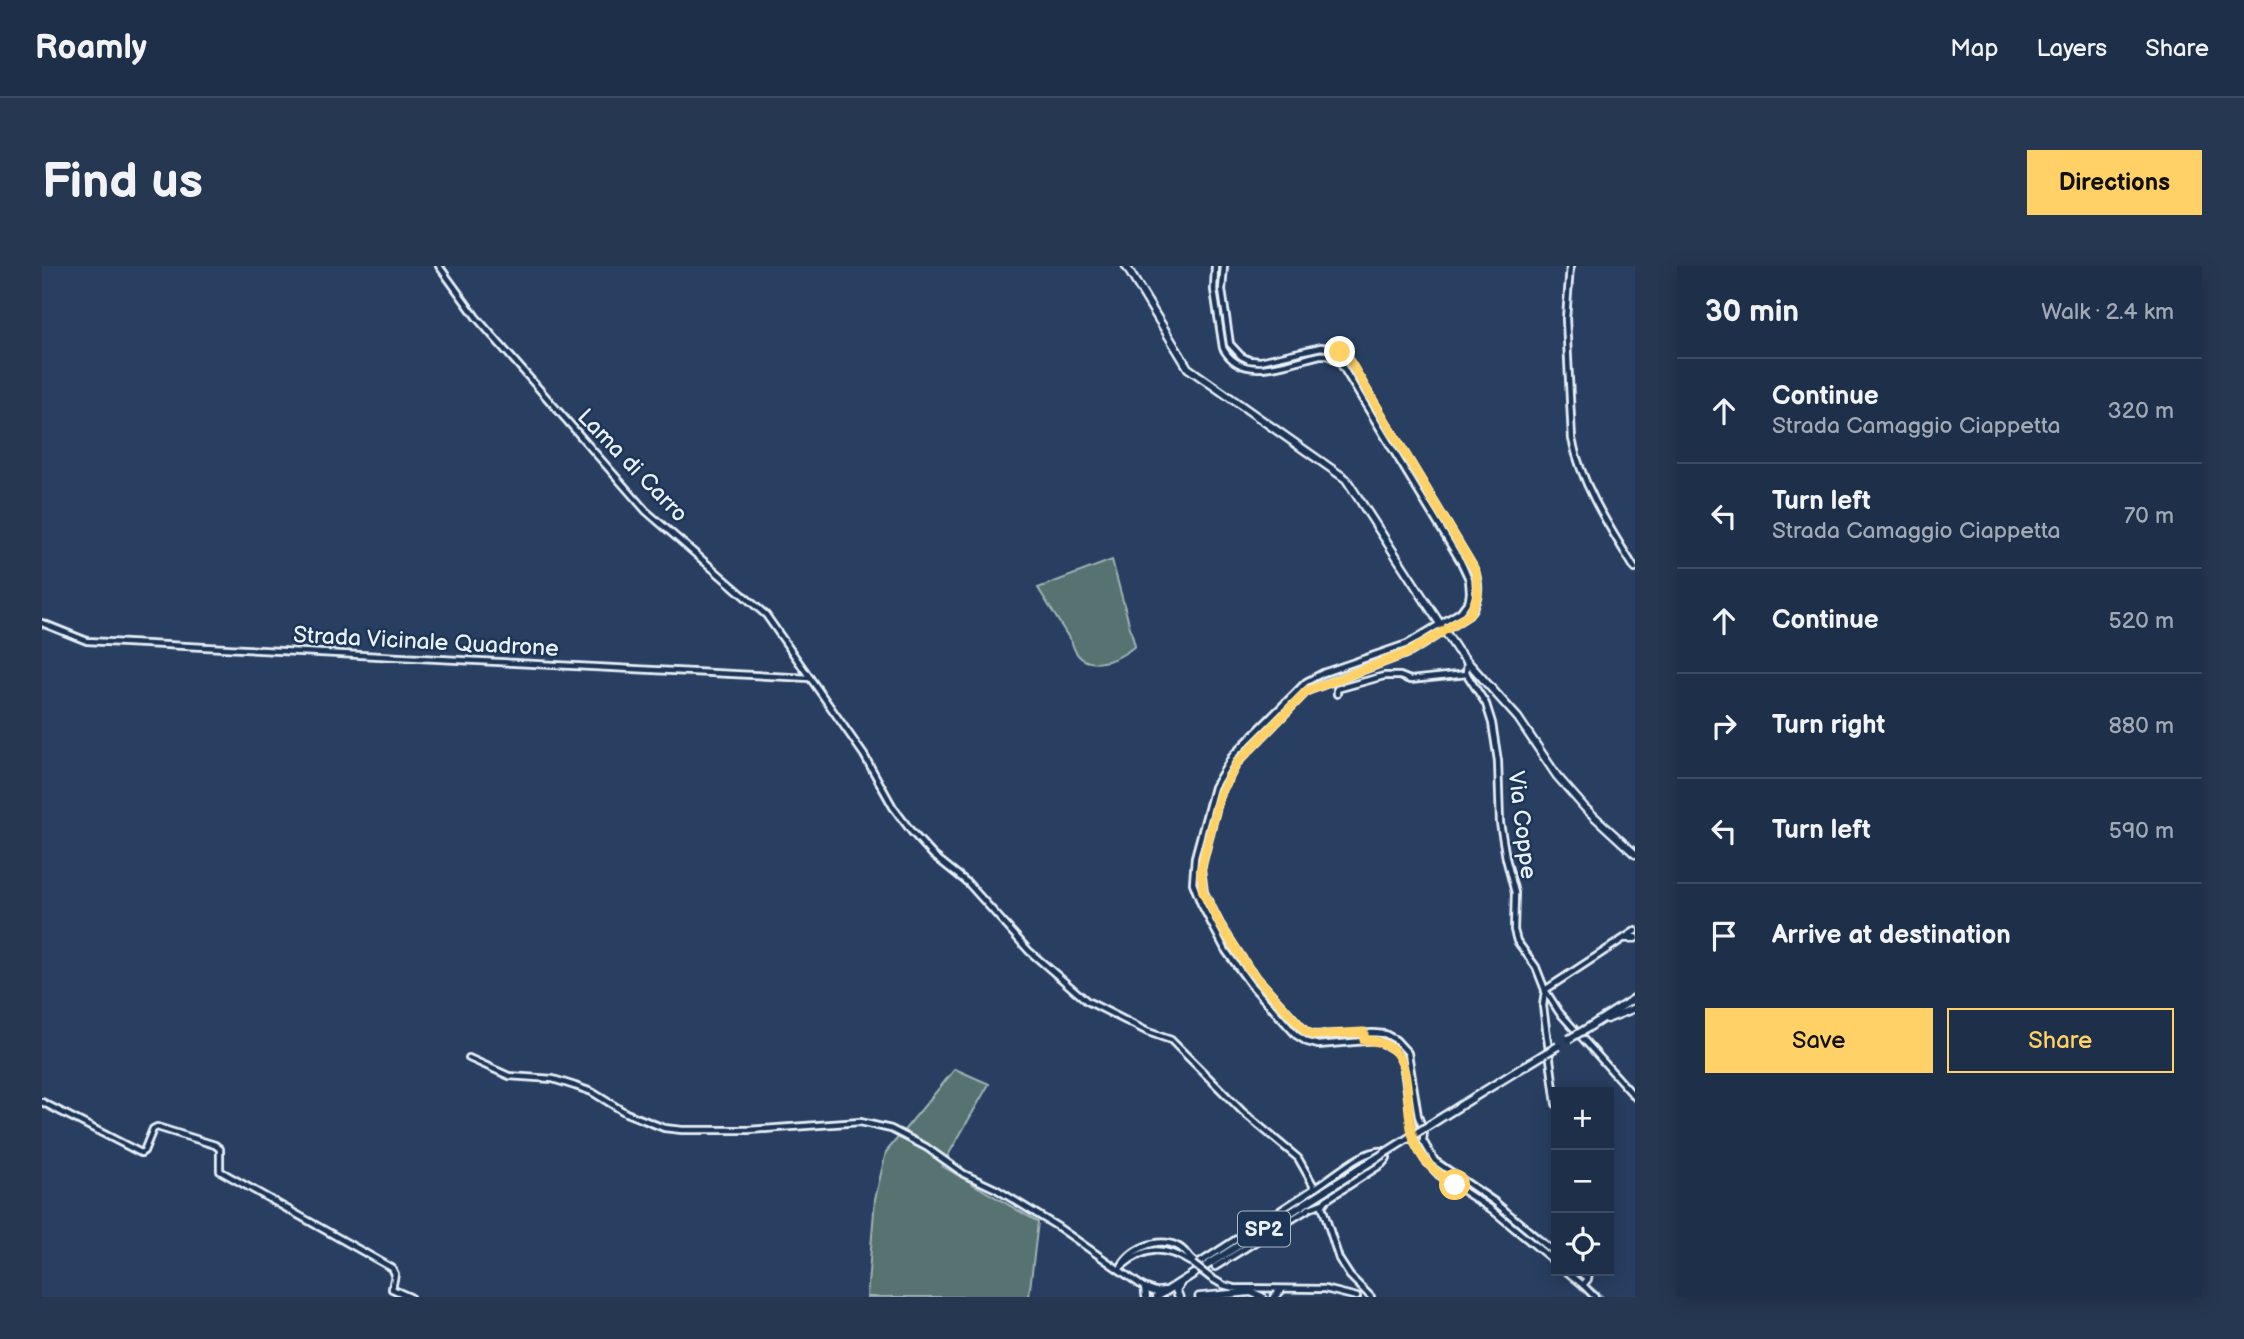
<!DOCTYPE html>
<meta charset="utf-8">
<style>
body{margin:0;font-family:"Balsamiq Sans",sans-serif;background:#263751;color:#f1f3f6}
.controls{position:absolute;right:21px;bottom:21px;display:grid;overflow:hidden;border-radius:0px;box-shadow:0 4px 18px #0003}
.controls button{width:63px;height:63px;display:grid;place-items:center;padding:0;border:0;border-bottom:2px solid #3c4a62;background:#1e2f4a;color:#f1f3f6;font:35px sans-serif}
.stop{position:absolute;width:21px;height:21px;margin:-16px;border:5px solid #ffd166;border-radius:50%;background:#fff}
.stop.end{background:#ffd166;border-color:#fff;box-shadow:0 2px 7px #0008}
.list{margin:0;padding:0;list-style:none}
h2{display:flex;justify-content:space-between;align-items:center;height:91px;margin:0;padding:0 28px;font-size:30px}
h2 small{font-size:23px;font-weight:400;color:#a1a9b5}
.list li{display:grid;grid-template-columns:46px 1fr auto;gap:21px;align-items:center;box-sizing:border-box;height:105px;padding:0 28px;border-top:2px solid #3c4a62}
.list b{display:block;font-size:26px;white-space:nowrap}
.list p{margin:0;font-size:23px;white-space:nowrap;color:#a1a9b5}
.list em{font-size:23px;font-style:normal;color:#a1a9b5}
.actions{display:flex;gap:14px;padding:21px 28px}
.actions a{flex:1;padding:16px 0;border:2px solid #ffd166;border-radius:0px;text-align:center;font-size:24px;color:#ffd166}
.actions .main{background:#ffd166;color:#111}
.icon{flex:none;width:38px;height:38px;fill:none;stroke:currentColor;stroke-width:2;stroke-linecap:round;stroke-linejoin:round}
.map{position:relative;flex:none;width:1593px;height:1031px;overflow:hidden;border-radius:0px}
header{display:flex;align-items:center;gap:42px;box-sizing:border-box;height:98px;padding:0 35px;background:#1e2f4a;border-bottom:2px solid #3c4a62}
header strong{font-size:33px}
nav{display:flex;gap:38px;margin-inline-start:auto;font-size:24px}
.intro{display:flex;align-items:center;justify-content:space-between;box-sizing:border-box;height:168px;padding:0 42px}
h1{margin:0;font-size:49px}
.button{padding:18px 32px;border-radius:0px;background:#ffd166;color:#111;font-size:24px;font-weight:700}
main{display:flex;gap:42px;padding:0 42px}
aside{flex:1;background:#1e2f4a;border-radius:0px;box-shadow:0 4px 18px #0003}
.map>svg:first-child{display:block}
.green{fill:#567371;stroke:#9fb2b4;stroke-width:2}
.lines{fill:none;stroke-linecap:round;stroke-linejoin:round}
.stream{stroke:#8aa4ba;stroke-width:2}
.minor-casing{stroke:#e8f1f8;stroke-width:10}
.major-casing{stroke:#e8f1f8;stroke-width:11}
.minor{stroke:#1d3557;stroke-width:4.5}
.major{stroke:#1d3557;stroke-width:6}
.minor-bridge-casing{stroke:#e8f1f8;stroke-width:10;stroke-linecap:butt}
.major-bridge-casing{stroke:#e8f1f8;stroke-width:11;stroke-linecap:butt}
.minor-bridge{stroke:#1d3557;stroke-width:4.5}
.major-bridge{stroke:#1d3557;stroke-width:6}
.route{stroke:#ffd166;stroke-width:9}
.labels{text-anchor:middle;stroke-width:5;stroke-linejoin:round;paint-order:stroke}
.shield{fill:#1d3557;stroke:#abb9c8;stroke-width:2}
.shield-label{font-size:21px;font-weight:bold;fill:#e8f1f8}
.street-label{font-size:23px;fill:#e8f1f8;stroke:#1d3557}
</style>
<header>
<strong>Roamly</strong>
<nav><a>Map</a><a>Layers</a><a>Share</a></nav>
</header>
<div class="intro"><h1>Find us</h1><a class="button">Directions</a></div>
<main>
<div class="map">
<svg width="1593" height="1031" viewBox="0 0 1593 1031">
<rect width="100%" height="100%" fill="#283f62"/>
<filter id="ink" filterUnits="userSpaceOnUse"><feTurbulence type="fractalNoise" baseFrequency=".0143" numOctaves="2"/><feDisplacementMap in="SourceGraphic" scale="14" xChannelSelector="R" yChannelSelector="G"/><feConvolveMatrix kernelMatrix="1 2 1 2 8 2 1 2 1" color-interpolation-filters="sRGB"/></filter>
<g filter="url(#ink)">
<!-- green -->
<g class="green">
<path d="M1070,294L1093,380C1074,396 1039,409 1030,377L996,322Z"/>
<polygon points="913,803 947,818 900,900 996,956 987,1031 825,1031 833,933 844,886"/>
</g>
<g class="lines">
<!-- stream -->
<g class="stream">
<path d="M1177,0C1175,16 1178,70 1186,84C1190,90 1197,94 1203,98"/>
<path d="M1209,99L1282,85L1290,86L1301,92L1365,197L1431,311C1433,325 1433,337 1421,347L1374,379L1272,416L1264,421L1200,485L1185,504L1176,522L1168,546L1156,598L1155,617L1160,630L1190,686L1208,712L1259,768L1274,774L1338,771L1357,783L1365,798L1375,864"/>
<polyline points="1376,870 1385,890 1394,901 1451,939 1514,992"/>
<polyline points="1530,1005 1561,1031"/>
</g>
<!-- minor casing -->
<g class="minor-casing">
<g id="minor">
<path d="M397,0L434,51L604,245L724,349L822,489L851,541L869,565L891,589L926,617L987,685L1045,735L1106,766L1129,774L1201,846L1256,892L1273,922C1290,912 1323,881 1342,885L1345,892L1340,898L1284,934L1280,940L1297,993L1308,1010L1329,1031"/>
<path d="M1173,0L1172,24L1181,82C1200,118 1247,96 1278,89H1285L1297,95L1419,296L1427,313L1428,326L1427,334L1418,346L1365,378L1281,407L1264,416L1191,489L1172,521L1153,591L1151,617L1159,638L1184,685L1208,718L1254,769L1265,776L1276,779L1335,774L1355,785L1361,798L1373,877L1383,894L1397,909L1449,943L1514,997"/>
<path d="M1182,0L1180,24L1188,78L1199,90L1207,94L1218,95L1279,81L1292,83L1304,90L1430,299C1439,316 1438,333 1427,349L1369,386L1265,425L1195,497L1178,528L1159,603L1162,626L1178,658L1207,703L1264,766L1272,769L1331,767L1343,768L1354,774L1366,787L1376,850L1382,865L1381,875L1393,895L1453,936L1514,988"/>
<path d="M1528,0L1524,53L1530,173C1540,220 1568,262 1593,303"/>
<polyline points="0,357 45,375 768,412"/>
<polyline points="1425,397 1424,407 1444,438 1450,457 1456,495 1458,557 1464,592 1473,627 1472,664 1475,675 1494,701 1503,724 1517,746 1593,831"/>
<polyline points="1295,428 1295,423 1342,410 1358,410 1368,414 1425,408"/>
<polyline points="1503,724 1593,665"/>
<polyline points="1503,725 1501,740 1514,838"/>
<polyline points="427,792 467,810 511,813 533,820 550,826 584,847 622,862 640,864 707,864 818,856 849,863 884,881 922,908 954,923 1016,961 1103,1022"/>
<polyline points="0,836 99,887 102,885 111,863 115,861 173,879 178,883 178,905 350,1002 353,1008 350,1023 368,1031"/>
<path d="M1080,1000C1104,980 1122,980 1148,996"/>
<polyline points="1173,1001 1268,942 1281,937"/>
<path d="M1078,1003C1086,984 1115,970 1135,980C1145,984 1146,994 1156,998L1273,922"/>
<polyline points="1524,1005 1541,1019"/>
<polyline points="1535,1005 1545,1012"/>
<polyline points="1547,1005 1546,1013 1541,1019 1553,1031"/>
<polyline points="1169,1012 1181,1019 1192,1022 1283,1023 1315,1031"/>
</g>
</g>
<!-- major casing -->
<g class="major-casing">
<g id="major">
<polyline points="1084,0 1146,102 1304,213 1415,384 1476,452 1515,510 1543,542 1593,588"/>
<polyline points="1584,672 1593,672"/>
<polyline points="1565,753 1593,742"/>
<polyline points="1544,763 1593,732"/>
<polyline points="1421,838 1504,787"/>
<polyline points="1104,1031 1103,1022 1114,1026 1122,1025"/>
<polyline points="1115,1031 1330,895"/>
<polyline points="1137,1031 1134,1024 1138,1018"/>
<polyline points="1157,1031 1209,1026 1220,1031"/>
<polyline points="1232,1031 1239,1024"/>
</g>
</g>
<!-- minor -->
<use href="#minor" class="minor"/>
<!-- major -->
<use href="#major" class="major"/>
<!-- minor-bridge casing -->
<g class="minor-bridge-casing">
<polyline id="minor-bridge" points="1151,998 1169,1012"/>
</g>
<!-- major-bridge casing -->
<g class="major-bridge-casing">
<g id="major-bridge">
<polyline points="1527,773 1544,763"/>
<polyline points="1504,787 1516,780"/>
<polyline points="1330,895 1421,838"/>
</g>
</g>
<!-- minor-bridge -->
<use href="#minor-bridge" class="minor-bridge"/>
<!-- major-bridge -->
<use href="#major-bridge" class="major-bridge"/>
</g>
</g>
<g class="lines" filter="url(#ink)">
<!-- route -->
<path class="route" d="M1298,86L1309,97L1430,299L1434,306L1436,328L1427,349L1368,386L1265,425L1195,497L1178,528L1159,603L1161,626L1178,658L1207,703L1264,766L1272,769L1322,766V774C1383,776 1356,843 1375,882C1384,899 1397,909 1413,919"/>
</g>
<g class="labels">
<!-- shield labels -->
<rect class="shield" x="1196" y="945.5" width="52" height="35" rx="5"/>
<g class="shield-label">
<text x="1222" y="970">SP2</text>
</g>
<!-- street labels -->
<g class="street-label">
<text transform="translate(591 199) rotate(46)" y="8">Lama di Carro</text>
<text transform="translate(384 375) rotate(3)" y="8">Strada Vicinale Quadrone</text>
<text transform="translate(1481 559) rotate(83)" y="8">Via Coppe</text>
</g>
</g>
</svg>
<div class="controls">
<button>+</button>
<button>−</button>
<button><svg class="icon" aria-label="locate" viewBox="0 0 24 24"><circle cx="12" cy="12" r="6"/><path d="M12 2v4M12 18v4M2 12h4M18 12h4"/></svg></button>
</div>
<div class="stop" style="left:1413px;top:919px"></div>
<div class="stop end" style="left:1298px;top:86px"></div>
</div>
<aside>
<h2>30 min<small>Walk · 2.4 km</small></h2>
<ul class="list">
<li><svg class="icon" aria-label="ahead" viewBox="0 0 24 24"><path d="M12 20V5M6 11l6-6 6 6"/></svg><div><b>Continue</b><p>Strada Camaggio Ciappetta</p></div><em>320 m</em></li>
<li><svg class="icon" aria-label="left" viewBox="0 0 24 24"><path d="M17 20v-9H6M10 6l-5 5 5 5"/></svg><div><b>Turn left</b><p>Strada Camaggio Ciappetta</p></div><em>70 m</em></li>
<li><svg class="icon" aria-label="ahead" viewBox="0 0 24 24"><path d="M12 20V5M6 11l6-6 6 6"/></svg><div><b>Continue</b></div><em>520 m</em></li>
<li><svg class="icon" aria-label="right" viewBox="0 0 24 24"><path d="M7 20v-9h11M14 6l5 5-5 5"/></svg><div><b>Turn right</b></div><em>880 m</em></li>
<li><svg class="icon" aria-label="left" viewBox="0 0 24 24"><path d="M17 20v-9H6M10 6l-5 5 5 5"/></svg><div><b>Turn left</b></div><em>590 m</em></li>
<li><svg class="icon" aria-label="arrive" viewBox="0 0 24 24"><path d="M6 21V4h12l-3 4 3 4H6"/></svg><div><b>Arrive at destination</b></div></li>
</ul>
<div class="actions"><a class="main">Save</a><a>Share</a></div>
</aside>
</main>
